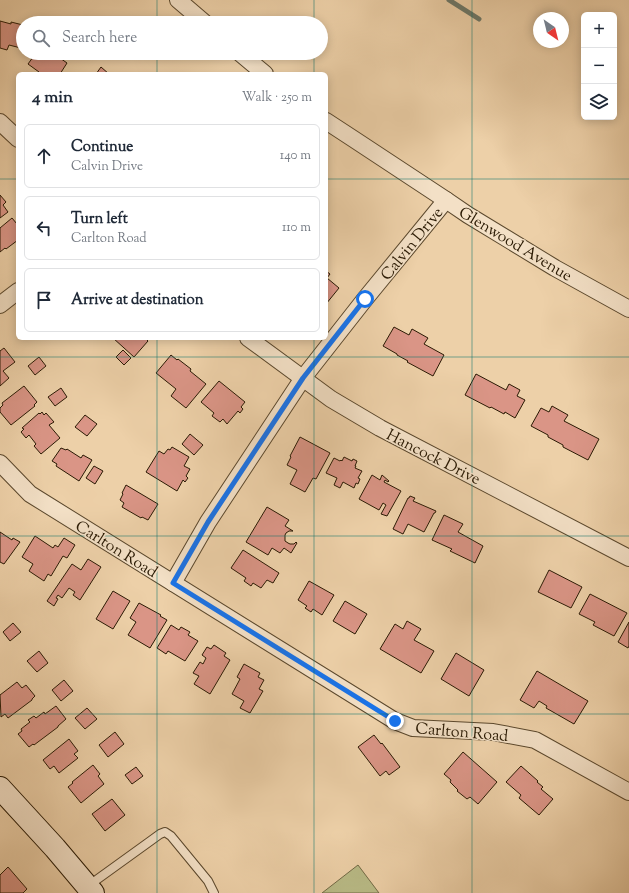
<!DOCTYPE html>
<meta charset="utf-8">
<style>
body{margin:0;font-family:"Sorts Mill Goudy",serif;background:#f6f6f7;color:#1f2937}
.controls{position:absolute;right:12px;top:12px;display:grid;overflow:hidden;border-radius:6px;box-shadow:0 2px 10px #0003}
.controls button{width:36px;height:36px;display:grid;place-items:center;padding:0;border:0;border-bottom:1px solid #e0e1e3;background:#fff;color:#1f2937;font:20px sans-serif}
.compass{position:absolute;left:533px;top:12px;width:36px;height:36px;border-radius:50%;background:#fff;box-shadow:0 2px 10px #0003;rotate:145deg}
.stop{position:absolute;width:12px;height:12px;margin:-9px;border:3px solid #1a73e8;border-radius:50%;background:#fff}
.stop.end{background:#1a73e8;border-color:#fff;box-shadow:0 1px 4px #0008}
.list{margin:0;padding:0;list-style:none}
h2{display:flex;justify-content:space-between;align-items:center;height:52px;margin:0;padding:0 16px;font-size:17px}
h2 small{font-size:13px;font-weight:400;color:#747a83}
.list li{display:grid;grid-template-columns:26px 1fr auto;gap:12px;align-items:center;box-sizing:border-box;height:64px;margin:0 8px 8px;padding:0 8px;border:1px solid #e0e1e3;border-radius:6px}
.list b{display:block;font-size:15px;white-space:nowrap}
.list p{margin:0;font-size:13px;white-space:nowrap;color:#747a83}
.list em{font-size:13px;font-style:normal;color:#747a83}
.icon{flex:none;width:22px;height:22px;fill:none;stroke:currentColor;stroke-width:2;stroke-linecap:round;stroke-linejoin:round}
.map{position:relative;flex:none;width:629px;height:893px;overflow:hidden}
.search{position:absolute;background:#fff;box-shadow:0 2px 10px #0003;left:16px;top:16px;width:312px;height:44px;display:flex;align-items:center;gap:10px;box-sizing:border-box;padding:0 14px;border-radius:22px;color:#747a83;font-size:15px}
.panel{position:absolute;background:#fff;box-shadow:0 2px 10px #0003;left:16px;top:72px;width:312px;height:268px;border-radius:6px}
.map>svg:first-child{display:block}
.green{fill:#b9bb87;stroke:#726a46}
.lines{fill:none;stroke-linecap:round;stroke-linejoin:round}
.stream{stroke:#6d7869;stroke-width:5}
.building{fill:#da9586;stroke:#2a1a04}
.service-casing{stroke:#5b482d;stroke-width:10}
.minor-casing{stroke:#5b482d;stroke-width:18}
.secondary-casing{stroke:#2a1a04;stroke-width:24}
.service{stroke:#f3e0c6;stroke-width:8}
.minor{stroke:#f3e0c6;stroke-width:16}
.secondary{stroke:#f3e0c6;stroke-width:22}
.route{stroke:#1a73e8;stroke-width:5}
.grid{fill:none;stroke:#0f766e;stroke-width:1;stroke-opacity:0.55}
.labels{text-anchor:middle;stroke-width:3;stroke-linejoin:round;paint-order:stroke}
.street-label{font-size:16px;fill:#2a1a04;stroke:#f3e0c6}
</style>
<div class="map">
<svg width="629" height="893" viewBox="0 0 629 893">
<rect width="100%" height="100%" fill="#edd0a8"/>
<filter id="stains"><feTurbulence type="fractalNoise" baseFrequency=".005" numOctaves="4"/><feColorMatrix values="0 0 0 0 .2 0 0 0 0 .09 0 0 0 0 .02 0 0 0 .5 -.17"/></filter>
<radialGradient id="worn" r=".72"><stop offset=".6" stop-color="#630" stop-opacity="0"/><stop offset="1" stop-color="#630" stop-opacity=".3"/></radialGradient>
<!-- green -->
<polygon class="green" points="358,865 379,893 322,893"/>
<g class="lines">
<!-- stream -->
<polyline class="stream" points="449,0 479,19"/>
</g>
<!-- building -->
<g class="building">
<polygon points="0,21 11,24 11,22 23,25 23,46 22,45 21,48 9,45 7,50 0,48"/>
<polygon points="36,53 53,53 67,63 60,74 38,74 39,72 28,64"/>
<polygon points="101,67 109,74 92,74 94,72 96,74"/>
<polygon points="0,195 6,202 3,205 8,212 0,218"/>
<polygon points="12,218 17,224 18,224 18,240 6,249 5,248 0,252 0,228"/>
<polygon points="326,271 330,274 327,278 339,288 326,304"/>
<polygon points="394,327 409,335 412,329 428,338 424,344 444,355 433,376 407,362 408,361 397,355 397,354 383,346"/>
<polygon points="113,338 145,338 148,341 134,357"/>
<polygon points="4,348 15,362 3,371 9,378 0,386 0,351"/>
<polygon points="123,350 131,358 124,365 116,357"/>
<polygon points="171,355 177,360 178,359 191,369 190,371 206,384 186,408 171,396 176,389 156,373"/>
<polygon points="39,357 46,366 35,375 28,366"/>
<polygon points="476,374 506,390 509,384 520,390 517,396 525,400 515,418 505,412 504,414 491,407 490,408 465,395"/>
<polygon points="219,381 245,402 241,407 243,409 240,413 238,411 227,424 223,419 220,422 212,416 214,413 201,402"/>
<polygon points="24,386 37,402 34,405 35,406 11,425 0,412 0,408 3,405 2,403"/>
<polygon points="61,388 67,397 55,406 48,397"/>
<polygon points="552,406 568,415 564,421 599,439 588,460 563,447 563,445 548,437 548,435 531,426 541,408 549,412"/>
<polygon points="42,412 44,415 46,413 54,422 49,425 60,438 41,454 34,446 36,444 29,435 26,438 21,432 24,429 22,428 39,413 40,414"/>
<polygon points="85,415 97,424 87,436 75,427"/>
<polygon points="190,434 203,445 194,455 182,444"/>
<polygon points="300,437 330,453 316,479 313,478 305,492 290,484 297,470 287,465 291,457 290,456"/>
<polygon points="172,447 189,457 184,466 190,469 186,476 188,478 185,482 183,480 177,491 146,472 159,451 164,454 168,449 170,450"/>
<polygon points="61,448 66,450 67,449 81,458 83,455 92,460 79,481 56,466 57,464 52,461"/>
<polygon points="344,457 352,461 353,459 357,461 355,466 356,466 355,468 362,471 358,478 360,479 358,484 356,483 354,488 343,482 340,488 334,485 337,478 326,473 334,458 340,461 341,460 342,461"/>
<polygon points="94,466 103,471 95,484 86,478"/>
<polygon points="372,475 380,480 382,475 389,481 388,482 385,480 384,482 401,491 387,516 381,514 386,505 383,503 379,510 359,499"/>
<polygon points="126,485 158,504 148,520 142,517 141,518 122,507 124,503 120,500 123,494 122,493"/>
<polygon points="410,496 415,498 413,501 436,511 435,513 434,513 424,532 408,524 403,534 393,529 408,498 409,498"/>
<polygon points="267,507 289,520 285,526 293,531 289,531 286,533 285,535 285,541 288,543 290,544 294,544 296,542 297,543 291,553 284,548 280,553 272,548 268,555 246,542"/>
<polygon points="444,515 463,524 458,532 483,546 475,563 450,551 452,549 432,540"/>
<polygon points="0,532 12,540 13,538 20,542 4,564 0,562"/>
<polygon points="35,536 53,548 55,545 58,547 64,538 75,545 67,558 63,556 51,576 48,574 44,581 29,571 33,564 22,557"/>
<polygon points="243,550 279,573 273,583 267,580 261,588 253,583 251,586 244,581 246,578 231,568"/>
<polygon points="88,559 101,567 80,600 73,595 75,592 69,588 62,598 58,595 56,598 58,599 54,606 47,601 72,564 81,570"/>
<polygon points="549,570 582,587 571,608 538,592"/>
<polygon points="309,581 334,595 322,615 313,609 311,612 305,608 307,606 298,600"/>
<polygon points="113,591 130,601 113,629 96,619"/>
<polygon points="590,594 627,613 614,636 593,625 595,622 579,614"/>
<polygon points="345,601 367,614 355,634 333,621"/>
<polygon points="139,603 161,615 160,616 167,620 150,648 128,635 136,622 130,618"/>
<polygon points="407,621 421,629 414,640 434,651 421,673 380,649 395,624 403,629"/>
<polygon points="629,622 629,646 628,648 618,642"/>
<polygon points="13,623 21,632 10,641 3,632"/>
<polygon points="171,625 179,630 181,627 190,632 188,635 198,641 185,661 168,651 166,654 157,648"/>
<polygon points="214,645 226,653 224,656 230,660 210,694 194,684 199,676 193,673 200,662 203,664 206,658 202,655 207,647 211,649"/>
<polygon points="39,651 48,663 37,672 27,661"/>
<polygon points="456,653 484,670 469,696 441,679"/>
<polygon points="244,664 260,673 258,677 264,680 259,689 263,691 250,713 240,708 244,701 232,694 240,679 237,677"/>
<polygon points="537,671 588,701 574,724 546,708 547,706 539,701 534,708 520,700"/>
<polygon points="64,680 73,691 61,701 52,690"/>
<polygon points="17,682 22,688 26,685 35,696 32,699 32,700 8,718 5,714 1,717 0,695"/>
<polygon points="56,706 66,719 58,726 58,727 34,745 33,744 29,747 18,734 22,731 21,729 30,722 28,720 34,716 36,718 44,712 45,714"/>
<polygon points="87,708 97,719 85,729 75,718"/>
<polygon points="115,732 124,744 108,757 99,745"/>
<polygon points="374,735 381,744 382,743 400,767 389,775 386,771 380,776 358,747"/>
<polygon points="69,739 78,751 74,754 78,758 59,773 54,766 50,769 43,760"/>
<polygon points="463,752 497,782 478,804 470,797 467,799 457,791 458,790 450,782 451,780 444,774"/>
<polygon points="93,765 100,774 98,776 104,784 81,803 68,787 73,783 72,782"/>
<polygon points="521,766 538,781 537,782 543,787 541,789 553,799 539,815 519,798 521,795 506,782"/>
<polygon points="136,767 143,776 132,784 125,775"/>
<polygon points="112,799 125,815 105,831 92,814"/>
<polygon points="8,867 27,889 23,893 0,893 0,875"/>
</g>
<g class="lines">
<!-- service casing -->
<g class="service-casing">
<polyline id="service" points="88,886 149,842 160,834 165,832 171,836 208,881 214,893"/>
</g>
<!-- minor casing -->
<g class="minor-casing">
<g id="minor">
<polyline points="178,0 205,23"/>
<polyline points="240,53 265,74"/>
<polyline points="326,121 352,138 446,200 468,215 555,268 629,309"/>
<polyline points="0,122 18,139"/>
<polyline points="0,305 18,291"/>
<polyline points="248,338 331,399 380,428 629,558"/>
<polyline points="0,463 30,494 395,721 413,728 493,732 535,740 629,792"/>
<polyline points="173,583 208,522 303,378 365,299 446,200"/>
</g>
</g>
<!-- secondary casing -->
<g class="secondary-casing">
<polyline id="secondary" points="0,788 55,848 93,893"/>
</g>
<!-- service -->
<use href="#service" class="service"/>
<!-- minor -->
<use href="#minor" class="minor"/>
<!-- secondary -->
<use href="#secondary" class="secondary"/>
</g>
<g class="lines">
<!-- route -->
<polyline class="route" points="365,299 303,378 208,522 173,583 395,721"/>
</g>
<!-- grid -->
<path class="grid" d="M157,0V23M314,0V23M472,0V893M157,53V74M314,53V74M0,179H18M326,179H629M157,338V893M314,338V893M0,357H629M0,536H629M0,714H629"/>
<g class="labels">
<!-- street labels -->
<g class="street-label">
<text transform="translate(411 243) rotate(-51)" y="6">Calvin Drive</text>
<text transform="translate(516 243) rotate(31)" y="6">Glenwood Avenue</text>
<text transform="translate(434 456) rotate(27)" y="6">Hancock Drive</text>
<text transform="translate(117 548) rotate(32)" y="6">Carlton Road</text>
<text transform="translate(462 731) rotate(5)" y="6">Carlton Road</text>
</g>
</g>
<rect width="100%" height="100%" filter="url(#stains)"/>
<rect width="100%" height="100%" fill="url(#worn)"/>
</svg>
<div class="controls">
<button>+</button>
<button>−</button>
<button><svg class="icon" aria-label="layers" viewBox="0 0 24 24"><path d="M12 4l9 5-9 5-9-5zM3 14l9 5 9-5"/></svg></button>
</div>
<svg class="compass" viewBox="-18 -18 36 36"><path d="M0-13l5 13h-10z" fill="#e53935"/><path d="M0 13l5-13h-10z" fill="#747a83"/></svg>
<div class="stop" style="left:365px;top:299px"></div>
<div class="stop end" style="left:395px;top:721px"></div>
<div class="search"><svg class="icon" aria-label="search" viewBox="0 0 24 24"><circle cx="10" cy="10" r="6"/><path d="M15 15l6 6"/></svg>Search here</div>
<section class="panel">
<h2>4 min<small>Walk · 250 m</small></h2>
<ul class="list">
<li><svg class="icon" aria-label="ahead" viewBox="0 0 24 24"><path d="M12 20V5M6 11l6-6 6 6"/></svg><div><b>Continue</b><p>Calvin Drive</p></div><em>140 m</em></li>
<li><svg class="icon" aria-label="left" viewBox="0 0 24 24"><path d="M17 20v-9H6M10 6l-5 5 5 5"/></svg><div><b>Turn left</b><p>Carlton Road</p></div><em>110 m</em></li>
<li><svg class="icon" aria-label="arrive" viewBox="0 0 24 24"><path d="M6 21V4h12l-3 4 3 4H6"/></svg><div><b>Arrive at destination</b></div></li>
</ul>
</section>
</div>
